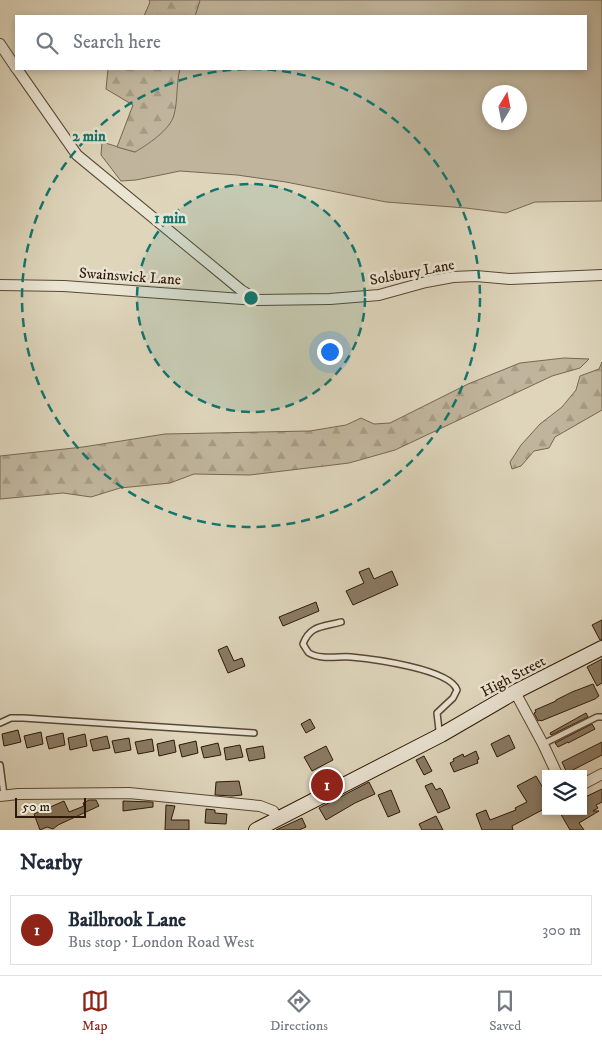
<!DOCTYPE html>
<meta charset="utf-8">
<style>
body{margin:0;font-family:"IM FELL DW Pica",serif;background:#f2f2f3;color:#1f2937}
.controls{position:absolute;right:15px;bottom:15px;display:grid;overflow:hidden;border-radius:0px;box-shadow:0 2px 8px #0003}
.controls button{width:45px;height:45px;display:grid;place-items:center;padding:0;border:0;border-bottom:1px solid #e0e1e3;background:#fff;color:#1f2937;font:25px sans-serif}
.compass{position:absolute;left:482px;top:85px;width:45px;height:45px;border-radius:50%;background:#fff;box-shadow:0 2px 8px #0003;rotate:10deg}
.scale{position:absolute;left:15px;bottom:12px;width:71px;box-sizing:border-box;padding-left:5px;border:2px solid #2e1907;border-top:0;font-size:14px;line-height:18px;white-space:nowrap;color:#2e1907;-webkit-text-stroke:4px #eae4d3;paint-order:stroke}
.you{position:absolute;left:329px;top:351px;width:18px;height:18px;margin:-12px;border:4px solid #fff;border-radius:50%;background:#1a73e8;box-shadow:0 0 0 8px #1a73e833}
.badge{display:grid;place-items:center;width:32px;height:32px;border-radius:50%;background:#8f2418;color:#fff;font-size:16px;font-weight:700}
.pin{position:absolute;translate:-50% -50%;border:2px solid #fff;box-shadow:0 1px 5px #0006}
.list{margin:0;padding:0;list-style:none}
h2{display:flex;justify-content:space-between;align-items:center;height:65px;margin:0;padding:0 20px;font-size:21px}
h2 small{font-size:16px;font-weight:400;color:#747a83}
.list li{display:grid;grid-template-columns:32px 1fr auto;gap:15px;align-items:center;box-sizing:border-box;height:70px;margin:0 10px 10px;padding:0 10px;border:1px solid #e0e1e3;border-radius:0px}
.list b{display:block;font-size:19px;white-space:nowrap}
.list p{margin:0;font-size:16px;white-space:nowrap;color:#747a83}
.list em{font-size:16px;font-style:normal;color:#747a83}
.icon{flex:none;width:28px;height:28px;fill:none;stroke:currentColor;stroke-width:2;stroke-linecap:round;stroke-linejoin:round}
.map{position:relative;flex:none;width:602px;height:830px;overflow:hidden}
.search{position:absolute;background:#fff;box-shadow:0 2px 8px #0003;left:15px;right:15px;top:15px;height:55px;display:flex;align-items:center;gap:12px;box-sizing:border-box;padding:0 18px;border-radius:0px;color:#747a83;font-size:19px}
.sheet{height:145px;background:#fff}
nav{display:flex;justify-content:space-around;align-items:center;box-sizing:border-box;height:70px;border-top:1px solid #e0e1e3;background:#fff;font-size:14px;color:#747a83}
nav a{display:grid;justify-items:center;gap:2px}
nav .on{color:#8f2418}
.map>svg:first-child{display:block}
.grass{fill:#c0b59c;stroke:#776752;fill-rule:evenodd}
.forest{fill:url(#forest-firs);stroke:#776752}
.building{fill:#8a7b65;stroke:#2e1907}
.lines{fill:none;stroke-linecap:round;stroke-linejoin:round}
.lane-casing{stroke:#5a4834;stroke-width:8}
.street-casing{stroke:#5a4834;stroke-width:12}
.secondary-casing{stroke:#2e1907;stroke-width:16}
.lane{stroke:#eae4d3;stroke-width:5}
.street{stroke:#eae4d3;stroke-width:10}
.secondary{stroke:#eae4d3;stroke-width:14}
.ring{fill:none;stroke:#0f766e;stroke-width:2.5;stroke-dasharray:9 6}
.labels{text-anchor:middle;stroke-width:5;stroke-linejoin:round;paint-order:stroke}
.street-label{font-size:15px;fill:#2e1907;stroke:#eae4d3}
.centre{fill:#0f766e;stroke:#eae4d3;stroke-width:2.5}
.ring-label{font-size:15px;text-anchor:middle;font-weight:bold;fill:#0f766e;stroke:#eae4d3;stroke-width:5;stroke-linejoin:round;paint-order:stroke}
</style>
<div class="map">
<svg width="602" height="830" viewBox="0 0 602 830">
<defs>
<pattern id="forest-firs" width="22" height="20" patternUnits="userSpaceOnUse" patternTransform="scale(1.25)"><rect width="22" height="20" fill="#c0b59c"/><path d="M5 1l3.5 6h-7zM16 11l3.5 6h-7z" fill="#a59b85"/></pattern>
</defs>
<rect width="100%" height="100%" fill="#ded5bb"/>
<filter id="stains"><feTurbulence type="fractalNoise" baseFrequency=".004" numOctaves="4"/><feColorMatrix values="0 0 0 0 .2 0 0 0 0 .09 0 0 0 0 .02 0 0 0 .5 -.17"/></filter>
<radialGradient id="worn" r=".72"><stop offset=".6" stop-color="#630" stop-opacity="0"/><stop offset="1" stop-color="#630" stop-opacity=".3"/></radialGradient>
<!-- grass -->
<path class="grass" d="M199,0H602V201L535,202L506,213L466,208L386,202L286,182L237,175L180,171L136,180L121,181L101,155L102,142L135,152L177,80L180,69H586V16H195ZM490,92H520V122H490Z"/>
<!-- forest -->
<g class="forest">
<polygon points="149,0 199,0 200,1 195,16 144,16 150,2"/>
<path d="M108,69H180C176,84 178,100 174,115C170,130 147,145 135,152L117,147L133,105L106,89Z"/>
<polygon points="564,358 589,359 580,368 552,376 395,450 349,463 250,475 194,474 170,483 120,488 91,497 63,493 0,499 0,456 83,447 165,434 310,431 346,425 361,418 374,424 390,423 468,384 520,363"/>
<polygon points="602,362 602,410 555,437 549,448 534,451 521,466 512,469 510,462 521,445 540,424 562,407 576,390 580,376 599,369"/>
</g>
<!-- building -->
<g class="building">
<polygon points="369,568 374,579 392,571 398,585 353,605 346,591 364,583 359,572"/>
<polygon points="316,602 319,611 283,626 279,617"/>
<polygon points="602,620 602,639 600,640 592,625"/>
<polygon points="227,646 234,661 242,658 245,666 228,673 218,650"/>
<polygon points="602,659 602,683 597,686 587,667"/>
<polygon points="593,684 599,696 595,699 541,721 540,720 538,721 534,713 536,712 535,710 556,701 556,700 572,692"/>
<polygon points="586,713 588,717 551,735 550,733"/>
<polygon points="310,719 315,728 306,733 301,724"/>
<polygon points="592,724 595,729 568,743 568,742 558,747 555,743"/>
<polygon points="18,730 21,742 4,746 2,734"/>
<polygon points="41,732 43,744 27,748 24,736"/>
<polygon points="63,733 65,745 49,749 46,737"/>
<polygon points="85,734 87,746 70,750 68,738"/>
<polygon points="509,735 515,748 497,757 491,744"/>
<polygon points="107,736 110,748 93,751 90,740"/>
<polygon points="129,738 131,750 115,753 112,741"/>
<polygon points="152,739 154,751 138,754 135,742"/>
<polygon points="174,740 176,752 159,756 157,744"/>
<polygon points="196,741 198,753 182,757 179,745"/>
<polygon points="602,742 602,755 567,773 562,762"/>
<polygon points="218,743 221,755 204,758 201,747"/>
<polygon points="240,745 243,757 226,760 224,748"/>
<polygon points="263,746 265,758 249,761 246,749"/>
<polygon points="326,746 333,760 312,771 304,757"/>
<polygon points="476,751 479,759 477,760 478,763 454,772 450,763 454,761 453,759 463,754 464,757"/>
<polygon points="424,756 432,771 424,775 416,760"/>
<polygon points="536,776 546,793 546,808 512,826 513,830 482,830 476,814 486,810 490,820 516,810 515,808 527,802 517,786"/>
<polygon points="239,781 242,795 232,796 215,795 216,782"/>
<polygon points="369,782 375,794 355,803 326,820 319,808"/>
<polygon points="432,783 436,790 440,788 442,790 450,808 438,813 425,786"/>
<polygon points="602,789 602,802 596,805 598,808 593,811 599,811 579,823 584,830 570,830 559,811 583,811 583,798"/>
<polygon points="391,790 400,812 388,817 378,795"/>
<polygon points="89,800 96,800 99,806 58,825 53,829 47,827 40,830 34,814 64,801 69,812 84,806 83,803"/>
<polygon points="123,801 153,802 153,807 123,811"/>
<polygon points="166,805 175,806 171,820 189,820 189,830 165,830"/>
<polygon points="206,809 215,810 215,813 227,814 226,824 205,823"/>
<polygon points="436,816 443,830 422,830 419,824"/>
<polygon points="302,818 306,827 299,830 276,830"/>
</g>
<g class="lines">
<!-- lane casing -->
<g class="lane-casing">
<g id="lane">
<path d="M341,622C323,627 310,625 303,644C305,647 307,651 309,653C320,660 339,656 351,657C373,659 450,669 457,690L453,698L437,713L439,730L437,733"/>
<polyline points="0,723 11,718 23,718 254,733"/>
<polyline points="543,744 597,717 602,717"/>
<polyline points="0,765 4,795"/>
</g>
</g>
<!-- street casing -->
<g class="street-casing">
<g id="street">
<polyline points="0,44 16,68"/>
<polyline points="17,69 77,155 241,290 257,300"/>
<polyline points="0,285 64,286 257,300 330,299 379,295 426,282 453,277 476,276 510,279 602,275"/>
<polyline points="515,692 543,744 557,774"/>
<polyline points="583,784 602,774"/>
<polyline points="0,796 18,794 129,793 260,806 273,811 278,819"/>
</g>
</g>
<!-- secondary casing -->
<g class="secondary-casing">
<polyline id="secondary" points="256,830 441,735 515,692 602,648"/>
</g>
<!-- lane -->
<use href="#lane" class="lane"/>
<!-- street -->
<use href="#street" class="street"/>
<!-- secondary -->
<use href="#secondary" class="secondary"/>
</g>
<!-- distance rings -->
<circle cx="251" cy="298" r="114" fill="#0f766e" fill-opacity=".12"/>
<g class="ring">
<circle cx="251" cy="298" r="114"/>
<circle cx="251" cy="298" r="229"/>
</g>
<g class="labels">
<!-- street labels -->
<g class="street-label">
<text transform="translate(412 272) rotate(-11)" y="5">Solsbury Lane</text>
<text transform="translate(130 276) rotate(4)" y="5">Swainswick Lane</text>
<text transform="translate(513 676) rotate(-28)" y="5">High Street</text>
</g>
</g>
<circle cx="251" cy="298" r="8" class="centre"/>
<g class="ring-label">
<text x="89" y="141">2 min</text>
<text x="170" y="223">1 min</text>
</g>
<rect width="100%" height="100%" filter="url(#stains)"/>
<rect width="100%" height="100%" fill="url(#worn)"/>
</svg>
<div class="controls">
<button><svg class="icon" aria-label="layers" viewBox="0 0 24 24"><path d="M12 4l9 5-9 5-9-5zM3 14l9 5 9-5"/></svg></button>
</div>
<svg class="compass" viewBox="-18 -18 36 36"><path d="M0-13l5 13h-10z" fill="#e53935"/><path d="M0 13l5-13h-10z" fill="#747a83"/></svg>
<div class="scale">50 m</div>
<div class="you"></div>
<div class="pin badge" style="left:327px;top:785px">1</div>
<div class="search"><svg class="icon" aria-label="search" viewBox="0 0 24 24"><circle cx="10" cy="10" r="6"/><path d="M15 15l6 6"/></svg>Search here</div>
</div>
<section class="sheet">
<h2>Nearby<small></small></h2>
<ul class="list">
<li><span class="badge">1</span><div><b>Bailbrook Lane</b><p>Bus stop · London Road West</p></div><em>300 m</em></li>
</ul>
</section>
<nav>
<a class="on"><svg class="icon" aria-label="map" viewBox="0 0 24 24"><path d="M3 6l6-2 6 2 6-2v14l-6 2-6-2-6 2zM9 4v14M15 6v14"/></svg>Map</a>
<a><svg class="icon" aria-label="directions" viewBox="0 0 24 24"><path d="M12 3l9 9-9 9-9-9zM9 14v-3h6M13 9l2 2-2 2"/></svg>Directions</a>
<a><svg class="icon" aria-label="saved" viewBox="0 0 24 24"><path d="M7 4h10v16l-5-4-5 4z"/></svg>Saved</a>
</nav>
